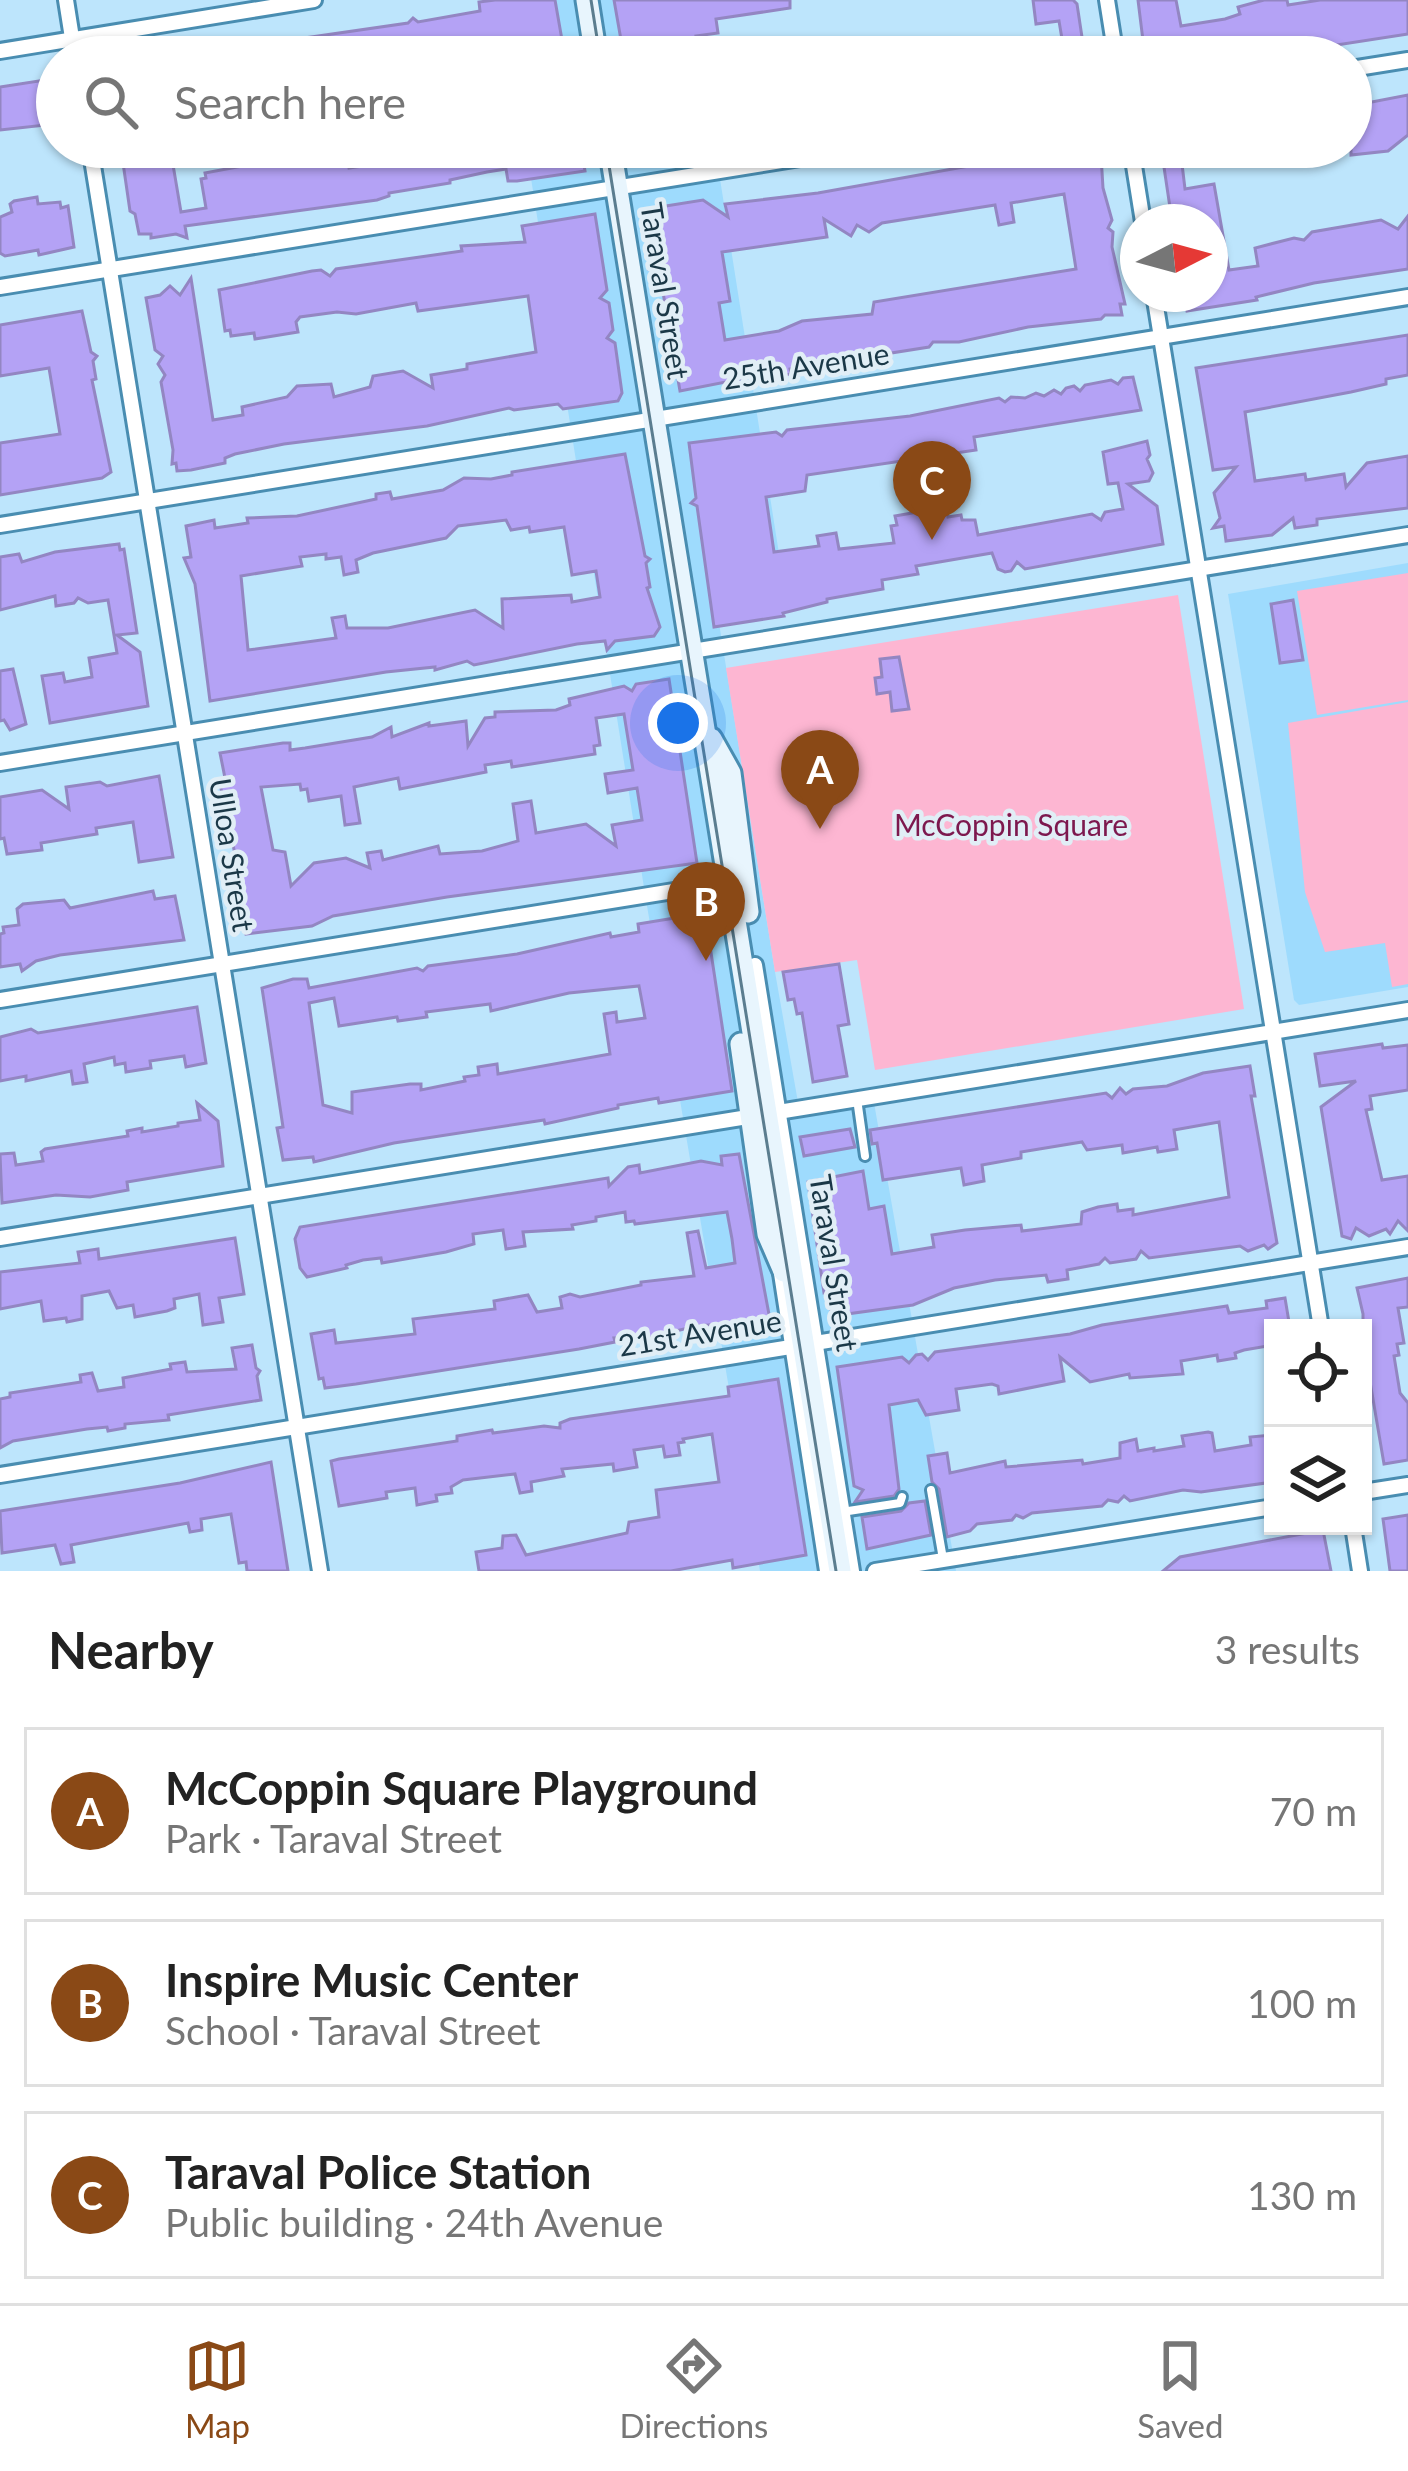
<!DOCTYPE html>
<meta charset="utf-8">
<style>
body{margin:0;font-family:Lato,sans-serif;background:#f6f6f6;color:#222}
.controls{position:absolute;right:36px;bottom:36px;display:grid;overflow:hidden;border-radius:0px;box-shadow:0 3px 9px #0004}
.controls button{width:108px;height:108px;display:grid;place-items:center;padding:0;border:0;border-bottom:3px solid #e0e0e0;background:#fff;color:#222;font:60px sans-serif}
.compass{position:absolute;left:1120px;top:204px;width:108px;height:108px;border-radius:50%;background:#fff;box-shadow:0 3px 9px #0004;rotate:84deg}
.you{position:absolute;left:678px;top:723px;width:42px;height:42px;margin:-30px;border:9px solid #fff;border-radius:50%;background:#1a73e8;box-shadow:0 0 0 18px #1a73e833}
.badge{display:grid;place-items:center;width:78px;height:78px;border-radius:50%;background:#8a4916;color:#fff;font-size:39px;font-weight:700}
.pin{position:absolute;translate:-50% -99px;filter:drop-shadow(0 3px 6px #0008)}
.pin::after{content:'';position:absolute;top:63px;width:42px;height:36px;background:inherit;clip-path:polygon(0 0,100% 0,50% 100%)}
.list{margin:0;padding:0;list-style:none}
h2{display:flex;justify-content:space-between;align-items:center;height:156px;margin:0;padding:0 48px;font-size:51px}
h2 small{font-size:39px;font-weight:400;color:#767676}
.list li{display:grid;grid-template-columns:78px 1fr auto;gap:36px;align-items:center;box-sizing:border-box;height:168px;margin:0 24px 24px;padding:0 24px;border:3px solid #e0e0e0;border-radius:0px}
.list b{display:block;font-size:45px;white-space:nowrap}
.list p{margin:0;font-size:39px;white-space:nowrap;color:#767676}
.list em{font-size:39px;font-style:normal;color:#767676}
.icon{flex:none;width:66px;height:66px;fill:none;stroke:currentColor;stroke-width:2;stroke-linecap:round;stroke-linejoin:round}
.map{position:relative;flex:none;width:1408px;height:1571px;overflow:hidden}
.search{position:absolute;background:#fff;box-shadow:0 3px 9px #0004;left:36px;right:36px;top:36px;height:132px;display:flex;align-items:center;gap:30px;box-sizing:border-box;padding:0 42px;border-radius:66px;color:#767676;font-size:45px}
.sheet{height:732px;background:#fff}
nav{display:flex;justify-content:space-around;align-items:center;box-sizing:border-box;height:168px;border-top:3px solid #e0e0e0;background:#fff;font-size:33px;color:#767676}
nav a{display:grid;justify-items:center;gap:6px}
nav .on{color:#8a4916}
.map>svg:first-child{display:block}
.built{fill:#9edbfd}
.green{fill:#fdb6d2}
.building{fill:#b4a2f5;stroke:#9386c2;stroke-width:3;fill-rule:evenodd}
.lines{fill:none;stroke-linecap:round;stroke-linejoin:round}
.lane-casing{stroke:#498db1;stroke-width:14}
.street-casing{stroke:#498db1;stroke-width:20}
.secondary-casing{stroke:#498db1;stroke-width:27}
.lane{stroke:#fff;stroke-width:8}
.street{stroke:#fff;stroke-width:14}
.secondary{stroke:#e8f5fd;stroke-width:21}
.tram{stroke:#5b7d8f;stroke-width:3}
.labels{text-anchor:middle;stroke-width:9;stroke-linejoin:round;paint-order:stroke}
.street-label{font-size:30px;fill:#1b3847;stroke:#e1eef6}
.park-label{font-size:30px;fill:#7d184e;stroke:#e1eef6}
</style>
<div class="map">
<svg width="1408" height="1571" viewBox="0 0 1408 1571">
<rect width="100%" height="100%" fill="#bde5fc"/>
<!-- built -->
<g class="built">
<polygon points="501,0 691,0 700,57 511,57"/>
<polygon points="526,147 715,147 788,611 719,623 775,972 799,1108 873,1097 956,1571 760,1571 646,900"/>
<polygon points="1408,563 1408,987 1299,1005 1294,1000 1228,594"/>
</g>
<!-- green -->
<g class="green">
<polygon points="1408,573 1408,700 1317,715 1297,591"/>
<polygon points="1178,595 1244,1009 875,1070 857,960 775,972 726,668"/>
<polygon points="1408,702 1408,984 1392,987 1385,943 1325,952 1305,892 1288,723"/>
</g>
<!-- building -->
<g class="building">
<polygon points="495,0 555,0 565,57 239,57 263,44 408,23 413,18 418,22 480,11 479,2"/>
<polygon points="614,0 790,0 790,8 716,19 718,33 696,36 700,57 624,57"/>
<polygon points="1033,0 1073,0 1077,4 1085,57 1065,57 1059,21 1036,24"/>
<polygon points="1138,0 1176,0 1181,26 1225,19 1240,14 1238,7 1264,0 1287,0 1288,5 1320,0 1408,0 1408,34 1259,57 1145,57"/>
<polygon points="45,80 49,83 55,124 0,130 0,87"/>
<polygon points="1408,95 1408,135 1388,151 1351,155 1351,106"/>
<polygon points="126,147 170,147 181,212 206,208 201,179 206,178 205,173 308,154 309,158 331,155 332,161 347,158 349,168 376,164 375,157 389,155 388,147 581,147 585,171 517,181 508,181 506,169 487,172 450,180 450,183 389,193 389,196 377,200 185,226 187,238 176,234 151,238 151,234 139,234 135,214 130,211 122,156"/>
<path d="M1082,147H1096L1101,155L1103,188L1112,220L1108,228L1113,232L1112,247L1125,304H1120L1122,315H1105L1101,319L1028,327L959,342H933L929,347L790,369L791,374L772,377V373L680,391L660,275L650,270L658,265L647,209L703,200L728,217L725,204L818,193L997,161L1005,163L1029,155L1079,151ZM1064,194L1076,269L874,302L872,314L802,321L779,331L725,340L719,303L730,301L722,252L827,237L824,219L851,236L857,225L869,232L882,223L995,205L999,225L1014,222L1011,203Z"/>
<polygon points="1161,147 1243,147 1244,155 1182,164 1185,189 1214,184 1229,270 1258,266 1255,248 1294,238 1304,240 1312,232 1381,220 1398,229 1408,216 1408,269 1314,283 1256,297 1257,300 1187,311 1184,294 1210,294 1210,222 1172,221"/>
<polygon points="37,197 38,204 60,202 61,208 68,206 74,247 39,255 38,250 5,256 0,253 0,217 12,212 10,204 14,201"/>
<polygon points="595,214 607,290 600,298 609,303 613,330 607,338 615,343 622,393 618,401 563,409 558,404 514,410 509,408 427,426 284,444 235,454 225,458 225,463 191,470 177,471 176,463 172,464 173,450 161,382 165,375 158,364 163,356 155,350 146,298 160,295 170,286 180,295 191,278 213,420 243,415 242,407 287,397 297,386 331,384 334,397 370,387 373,376 403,371 433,388 431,375 467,369 467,364 536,352 528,296 418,311 416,303 356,314 337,312 300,317 296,322 298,332 255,339 254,333 231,336 230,330 225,331 219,290 312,271 321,270 330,276 336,269 462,251 461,246 525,242 522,226"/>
<polygon points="82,311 91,352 97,356 93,361 96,379 92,380 111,472 102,478 0,495 0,443 60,434 49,368 0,376 0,325"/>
<polygon points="1408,335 1408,375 1386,379 1386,384 1351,392 1245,412 1255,481 1305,474 1306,480 1344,474 1346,487 1367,463 1408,456 1408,508 1317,519 1317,525 1295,528 1293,518 1272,535 1226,541 1224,526 1213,528 1220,518 1214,493 1236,467 1213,470 1196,368"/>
<polygon points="1133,377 1141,410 974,437 976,450 807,475 805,491 766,497 774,552 819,546 817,536 836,533 839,549 894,543 891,526 897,525 895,516 946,507 948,517 961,515 962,520 975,520 978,535 1092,514 1101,520 1105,512 1123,509 1118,483 1108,484 1103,452 1147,441 1150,455 1147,459 1153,473 1149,481 1128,484 1157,506 1163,544 1025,569 1017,562 1011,571 1005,572 998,569 992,553 916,566 918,574 882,580 883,589 827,599 827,602 783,613 784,616 714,627 697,506 691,503 696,498 689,443 776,432 782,436 787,430 910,416 999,398 1005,402 1011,397 1025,398 1036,393 1044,396 1054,390 1061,394 1066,388 1074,386 1080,391 1085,385 1111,380 1118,384 1123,378"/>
<path d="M625,454L645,556L650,559L646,563L650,587L647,588L660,627L654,636L615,641L607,650L605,641L577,644L474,665L467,661L435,670V667L386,672L210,701L195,584L184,558L191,557L186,526L214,520L215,528L248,523L247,518L297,516L376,499V494L390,492L392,499L443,490L464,478L491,479L512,475V472ZM506,520L511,530L529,527L530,532L564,527L572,575L596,571L600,597L572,602L571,595L502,599L503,628L475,610L388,628H347L345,616L332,618L336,638L248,650L241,576L302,566L300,557L326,554V559L341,557L344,575L358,572L356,560L373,553L446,538L458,526Z"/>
<polygon points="119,544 120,550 124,549 137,633 117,635 140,652 148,706 50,723 42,676 63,673 65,682 92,677 89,658 117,653 108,600 88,603 78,598 74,603 56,606 55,596 0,610 0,557 19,554 22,562 55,552"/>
<polygon points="1293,600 1303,660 1280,663 1271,604"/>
<polygon points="899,657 909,709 892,711 890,692 877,694 875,678 882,677 880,659"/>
<polygon points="13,669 26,724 10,730 4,720 0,721 0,671"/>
<path d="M669,679L697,863L447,897L333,916L312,926L246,934L240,898L237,896L239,873L220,784L226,783L220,753L283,743H290V750L305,748L372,737L391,727L392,737L429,723V726L466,721L468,746L485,718L495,717V712L556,710L570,705L569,699L624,686L632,691L636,684ZM624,714L633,770L605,774L608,793L637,788L642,820L612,825L616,846L586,824L536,833L531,801L513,804L518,841L482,851L440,854L438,846L383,860L381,851L367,853L370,868L346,858L314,863L291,886L285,852L273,850L261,787L300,784L301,790L307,789L309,801L341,796L345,825L360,823L354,787L398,778L400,789L486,772L485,765L511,761L512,767L595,754L594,746L600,745L596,718Z"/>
<polygon points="159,776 173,857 139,862 133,822 96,828 97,834 41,843 42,850 7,854 4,838 0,839 0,797 42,790 69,809 66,787 100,782 107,786"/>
<polygon points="153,891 155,899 175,896 184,940 60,955 36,961 22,971 20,964 0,967 0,934 4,933 3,927 19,925 17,909 23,904 64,900 70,908"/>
<path d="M705,913L732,1091L659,1103L658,1098L618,1105V1108L545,1124L544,1120L394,1143L314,1162L313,1157L283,1160L277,1128L283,1127L262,988L293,979H307L309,988L417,968L423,971L428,966L517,954L610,933L611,937L639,932L638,924ZM639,986L645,1018L617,1022L616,1012L604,1014L610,1054L498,1074L497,1064L478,1067L479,1075L464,1077L465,1081L421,1090V1084H410L352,1092V1113L323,1105L309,1003L334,998L339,1026L397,1017L398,1021L427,1017L426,1012L490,1004L491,1011L569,993Z"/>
<polygon points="839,964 849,1024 838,1026 847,1076 813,1082 802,1013 797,1014 794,999 788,1000 783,972"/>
<polygon points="197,1007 206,1063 186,1067 184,1056 150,1061 151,1068 126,1072 125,1063 115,1065 114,1057 84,1064 87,1082 73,1084 71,1071 26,1081 26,1076 0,1081 0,1037 31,1029 38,1033"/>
<polygon points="1382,1044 1383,1048 1408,1045 1408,1090 1370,1096 1372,1109 1366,1110 1382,1180 1408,1176 1408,1231 1398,1221 1390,1234 1386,1229 1369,1236 1356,1228 1351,1239 1342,1236 1321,1107 1356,1081 1320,1086 1315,1054"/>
<polygon points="1250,1066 1255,1096 1251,1096 1277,1243 1268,1249 1264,1245 1248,1251 1240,1246 1149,1258 1141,1251 1136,1259 1110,1263 1105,1258 1099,1264 1067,1270 1068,1279 1048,1282 1046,1275 995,1280 954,1288 913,1305 832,1316 828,1292 824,1293 808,1182 863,1171 869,1209 884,1206 892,1254 934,1247 932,1235 965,1230 1021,1225 1022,1231 1081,1224 1082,1212 1098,1207 1117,1204 1118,1211 1133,1209 1133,1215 1229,1197 1219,1122 1174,1130 1177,1149 1158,1152 1157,1147 1123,1153 1122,1145 1087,1150 1082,1142 1021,1152 1021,1158 982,1165 984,1181 964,1185 961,1168 883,1180 877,1143 872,1144 870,1130 1106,1093 1112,1098 1120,1088 1126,1094 1133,1089 1167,1086 1203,1073"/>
<polygon points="197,1103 218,1121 223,1166 127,1182 128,1190 90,1197 56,1195 2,1203 0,1154 14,1153 16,1165 43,1161 41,1152 45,1149 128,1136 127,1131 142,1128 142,1132 178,1126 178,1123 200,1120"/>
<polygon points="850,1129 855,1147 804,1156 800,1137"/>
<polygon points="739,1154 771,1325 745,1329 744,1326 734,1327 734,1323 696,1326 652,1337 614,1338 615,1342 579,1349 356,1384 325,1388 323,1378 319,1379 311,1334 334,1330 336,1343 415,1334 413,1319 495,1309 494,1301 522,1296 528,1295 537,1312 562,1308 560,1297 570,1294 580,1297 641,1285 641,1282 694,1276 687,1233 698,1231 706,1268 735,1263 732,1239 727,1212 635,1224 634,1221 626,1222 625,1212 596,1217 596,1221 572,1225 573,1229 523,1232 525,1246 506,1249 503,1230 473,1234 474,1244 446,1252 382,1263 381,1258 363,1260 346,1265 347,1268 307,1277 300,1268 295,1239 300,1227 608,1178 609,1186 628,1167 639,1165 640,1173 701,1161 722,1165 721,1156"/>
<polygon points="235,1238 244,1294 219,1298 223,1322 203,1325 199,1294 174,1299 175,1308 167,1311 135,1317 133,1305 117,1308 109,1291 82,1296 82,1319 67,1322 66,1318 44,1321 41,1301 0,1309 0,1272 80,1263 78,1252 98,1249 99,1259"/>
<polygon points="1408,1278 1408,1307 1398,1308 1404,1343 1397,1344 1399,1355 1394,1356 1400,1393 1408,1403 1408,1460 1384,1464 1366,1358 1363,1358 1363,1314 1357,1288"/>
<polygon points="1285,1298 1290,1328 1273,1328 1273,1345 1244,1350 1235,1353 1236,1358 1218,1361 1217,1355 1181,1361 1183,1374 1130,1378 1129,1374 1090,1382 1060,1357 1064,1381 999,1394 998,1386 992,1384 956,1389 959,1410 926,1415 918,1400 889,1405 899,1489 894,1496 855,1502 863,1490 854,1486 837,1367 902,1357 909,1363 916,1355 922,1354 928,1360 935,1352 1070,1334 1102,1325 1227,1306 1229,1313 1267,1308 1266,1301"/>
<polygon points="252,1345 256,1368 260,1371 257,1376 261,1400 168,1415 169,1420 125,1424 125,1428 108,1431 107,1427 87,1429 13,1441 0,1448 0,1399 10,1397 10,1393 81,1382 80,1375 92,1373 98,1391 124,1387 123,1378 171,1369 170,1364 185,1362 187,1372 236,1369 232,1348"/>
<polygon points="778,1379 806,1555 733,1568 732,1560 671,1571 479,1571 476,1552 502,1548 503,1536 516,1535 526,1555 627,1533 629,1522 659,1517 656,1490 719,1482 712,1434 683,1439 684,1442 678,1443 680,1455 665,1457 663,1446 634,1450 637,1467 614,1471 613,1464 562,1469 564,1476 531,1482 532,1491 520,1493 515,1474 463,1480 451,1487 452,1493 436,1495 437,1501 417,1505 415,1488 386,1492 387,1498 339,1506 331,1461 339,1459 457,1441 457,1436 492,1430 493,1433 544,1426 560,1428 560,1423 570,1419 729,1396 728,1387"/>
<polygon points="1208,1432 1212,1433 1215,1451 1251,1445 1250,1437 1273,1435 1273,1482 1201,1492 1183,1490 1130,1501 1124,1496 1118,1502 1108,1500 1102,1506 1032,1513 1023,1518 1016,1515 1012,1520 977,1524 970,1531 947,1537 939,1489 932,1482 928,1456 947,1453 950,1473 1005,1461 1006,1467 1082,1460 1083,1464 1120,1458 1120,1443 1136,1439 1138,1451 1154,1448 1154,1451 1184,1446 1182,1436"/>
<polygon points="271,1462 288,1571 247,1571 246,1562 239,1563 231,1514 201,1519 202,1530 190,1532 188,1523 71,1545 74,1562 61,1564 55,1545 2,1553 0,1511 180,1483"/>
<polygon points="925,1501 931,1535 867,1549 862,1517 901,1511 909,1503"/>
<polygon points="1408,1515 1408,1571 1390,1571 1383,1519"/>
<polygon points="1323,1530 1331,1571 1163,1571 1180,1557"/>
</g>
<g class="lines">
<!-- lane casing -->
<g class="lane-casing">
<g id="lane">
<polyline points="857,1099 865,1156"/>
<polyline points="931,1490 943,1559"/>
<polyline points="842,1512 900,1503 902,1497"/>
</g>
</g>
<!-- street casing -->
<g class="street-casing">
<g id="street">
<polyline points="66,0 75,57"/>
<polyline points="1107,0 1116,57"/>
<polyline points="0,51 314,0"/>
<polyline points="1351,69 1408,60"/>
<polyline points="90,147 320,1571"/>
<polyline points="1131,147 1143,222"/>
<polyline points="0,287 869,147"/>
<polyline points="1154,294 1321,1328"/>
<polyline points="0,525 1408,297"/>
<polyline points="0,763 1408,535"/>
<polyline points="755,965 852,1571"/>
<polyline points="0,1000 729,882"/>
<polyline points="0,1238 1408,1010"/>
<polyline points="780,1267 827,1571"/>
<polyline points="0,1475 1408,1247"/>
<polyline points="1363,1492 1408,1485"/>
<polyline points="1353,1526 1360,1571"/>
<polyline points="875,1571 1273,1507"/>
</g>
</g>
<!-- secondary casing -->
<g class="secondary-casing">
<g id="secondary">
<polyline points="587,0 596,57"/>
<polyline points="610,147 840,1571"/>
<polyline points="711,739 730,773 748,912"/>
<polyline points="741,1044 768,1234 784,1271"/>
</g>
</g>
<!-- lane -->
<use href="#lane" class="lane"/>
<!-- street -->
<use href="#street" class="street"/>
<!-- secondary -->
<use href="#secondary" class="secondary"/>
<!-- tram -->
<g class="tram">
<polyline points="591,0 600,57"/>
<polyline points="606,147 836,1571"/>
</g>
</g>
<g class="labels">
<!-- street labels -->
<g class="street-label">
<text transform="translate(664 291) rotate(81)" y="10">Taraval Street</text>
<text transform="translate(806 367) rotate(-9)" y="10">25th Avenue</text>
<text transform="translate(231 855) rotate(81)" y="10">Ulloa Street</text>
<text transform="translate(833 1263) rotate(81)" y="10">Taraval Street</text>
<text transform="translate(700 1334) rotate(-9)" y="10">21st Avenue</text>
</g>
<!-- park labels -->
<g class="park-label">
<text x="1011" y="836">McCoppin Square</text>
</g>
</g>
</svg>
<div class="controls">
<button><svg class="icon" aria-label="locate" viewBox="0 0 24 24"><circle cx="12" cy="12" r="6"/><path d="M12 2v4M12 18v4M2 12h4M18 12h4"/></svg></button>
<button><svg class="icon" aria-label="layers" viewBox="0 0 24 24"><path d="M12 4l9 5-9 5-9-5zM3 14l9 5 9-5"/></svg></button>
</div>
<svg class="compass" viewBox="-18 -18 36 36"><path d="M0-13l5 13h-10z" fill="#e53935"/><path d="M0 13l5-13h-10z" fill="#767676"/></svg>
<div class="you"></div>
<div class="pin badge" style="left:820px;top:829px">A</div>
<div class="pin badge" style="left:706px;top:961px">B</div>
<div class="pin badge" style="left:932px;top:540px">C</div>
<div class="search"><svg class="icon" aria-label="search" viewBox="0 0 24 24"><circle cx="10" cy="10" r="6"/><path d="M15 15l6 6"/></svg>Search here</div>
</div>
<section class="sheet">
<h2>Nearby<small>3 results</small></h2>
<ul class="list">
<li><span class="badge">A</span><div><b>McCoppin Square Playground</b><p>Park · Taraval Street</p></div><em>70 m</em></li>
<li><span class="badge">B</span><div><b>Inspire Music Center</b><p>School · Taraval Street</p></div><em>100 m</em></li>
<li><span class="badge">C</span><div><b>Taraval Police Station</b><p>Public building · 24th Avenue</p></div><em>130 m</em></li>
</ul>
</section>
<nav>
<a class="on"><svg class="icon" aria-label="map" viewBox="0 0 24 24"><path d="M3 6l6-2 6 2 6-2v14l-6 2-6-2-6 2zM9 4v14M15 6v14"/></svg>Map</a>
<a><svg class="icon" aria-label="directions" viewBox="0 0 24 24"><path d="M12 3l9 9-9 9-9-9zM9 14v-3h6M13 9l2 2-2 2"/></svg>Directions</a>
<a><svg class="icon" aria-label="saved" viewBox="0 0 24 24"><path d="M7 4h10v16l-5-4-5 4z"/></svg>Saved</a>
</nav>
